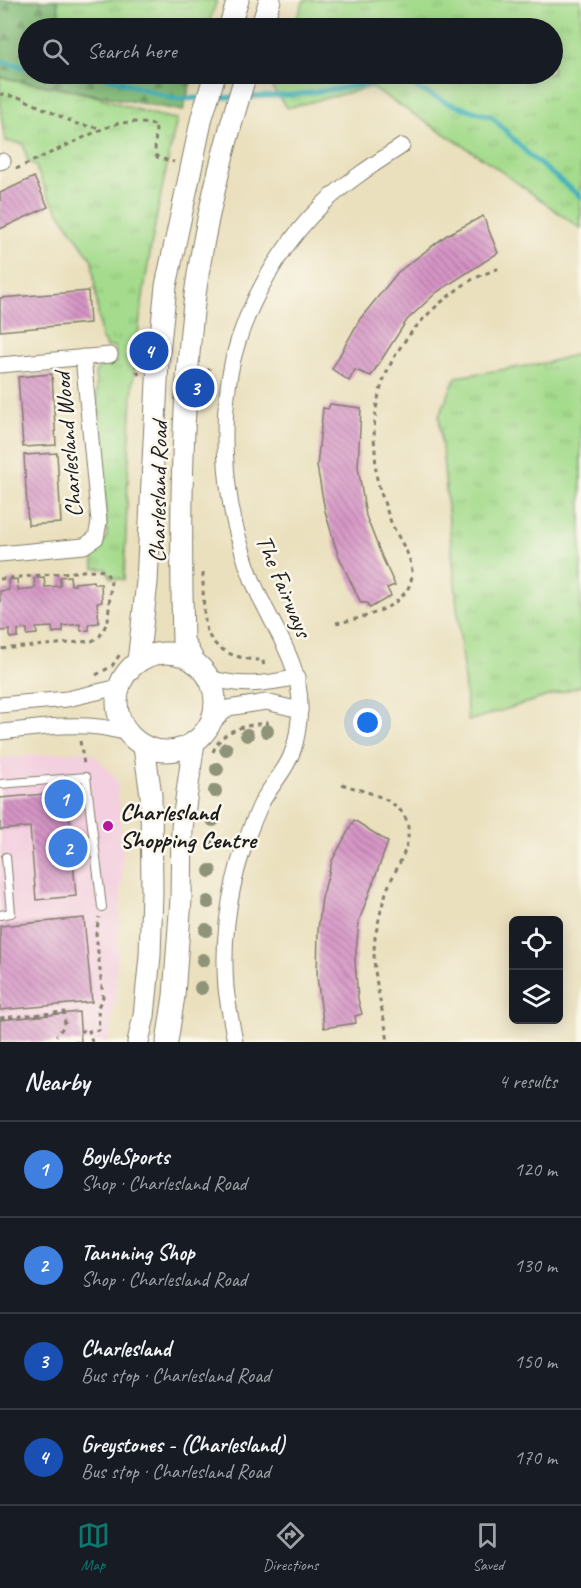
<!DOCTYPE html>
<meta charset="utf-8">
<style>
body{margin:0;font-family:Caveat,sans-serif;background:#242831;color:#f1f3f6}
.controls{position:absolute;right:18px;bottom:18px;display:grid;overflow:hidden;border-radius:9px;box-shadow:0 3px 15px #0003}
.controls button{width:54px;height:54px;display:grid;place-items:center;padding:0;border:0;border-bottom:2px solid #363941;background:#171b24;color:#f1f3f6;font:30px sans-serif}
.you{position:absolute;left:368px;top:723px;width:21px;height:21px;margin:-15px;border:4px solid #fff;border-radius:50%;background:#1a73e8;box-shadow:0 0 0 9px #1a73e833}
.badge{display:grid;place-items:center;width:39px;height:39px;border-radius:50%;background:#0f766e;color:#fff;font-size:20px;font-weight:700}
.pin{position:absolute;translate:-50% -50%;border:3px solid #fff;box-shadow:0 2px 6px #0006}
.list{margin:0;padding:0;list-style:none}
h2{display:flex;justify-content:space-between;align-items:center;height:78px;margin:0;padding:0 24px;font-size:26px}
h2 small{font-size:20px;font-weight:400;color:#9ea1a6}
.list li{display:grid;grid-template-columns:39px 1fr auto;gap:18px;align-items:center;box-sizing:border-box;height:96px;padding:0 24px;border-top:2px solid #363941}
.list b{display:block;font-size:22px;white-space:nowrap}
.list p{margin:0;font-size:20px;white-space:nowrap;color:#9ea1a6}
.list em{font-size:20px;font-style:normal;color:#9ea1a6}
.icon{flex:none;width:33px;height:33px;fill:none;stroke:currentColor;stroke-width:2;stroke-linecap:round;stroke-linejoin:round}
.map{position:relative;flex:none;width:581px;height:1042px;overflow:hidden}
.search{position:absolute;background:#171b24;box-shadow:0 3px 15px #0003;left:18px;right:18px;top:18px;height:66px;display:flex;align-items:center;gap:15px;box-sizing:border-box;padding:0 21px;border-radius:33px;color:#9ea1a6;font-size:22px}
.sheet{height:462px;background:#171b24}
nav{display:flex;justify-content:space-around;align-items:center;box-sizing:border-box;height:84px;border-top:2px solid #363941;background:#171b24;font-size:16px;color:#9ea1a6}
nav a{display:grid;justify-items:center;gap:3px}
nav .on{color:#0f766e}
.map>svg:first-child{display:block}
.built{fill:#f3cfdf}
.grass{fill:url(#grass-tufts);stroke:#607c54;stroke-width:1.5}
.forest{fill:url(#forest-firs);stroke:#506c4a;stroke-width:1.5}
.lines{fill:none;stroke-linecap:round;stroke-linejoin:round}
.stream{stroke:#41b2ba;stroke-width:5}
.building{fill:url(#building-back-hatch)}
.lane-casing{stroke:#837e6d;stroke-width:10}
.street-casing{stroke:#837e6d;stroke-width:17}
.secondary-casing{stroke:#837e6d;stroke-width:23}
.path{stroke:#837e6d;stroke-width:3;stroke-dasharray:4.5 4.5;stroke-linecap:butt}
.lane{stroke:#fff;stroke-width:8}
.street{stroke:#fff;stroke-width:15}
.secondary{stroke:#fff;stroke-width:21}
.tree{fill:#8f9478}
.poi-dot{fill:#b5179e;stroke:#fbf7ec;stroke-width:2}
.labels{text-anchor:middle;stroke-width:5;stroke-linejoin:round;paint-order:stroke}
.street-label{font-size:24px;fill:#1c1c1c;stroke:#fbf7ec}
.poi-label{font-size:24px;font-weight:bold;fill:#1c1c1c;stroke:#fbf7ec;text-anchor:start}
</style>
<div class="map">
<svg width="581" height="1042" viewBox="0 0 581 1042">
<defs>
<pattern id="grass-tufts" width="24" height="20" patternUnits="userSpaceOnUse" patternTransform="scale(1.5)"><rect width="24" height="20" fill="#a4db8c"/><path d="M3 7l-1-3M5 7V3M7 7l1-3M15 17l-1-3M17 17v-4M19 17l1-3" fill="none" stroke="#8dbb78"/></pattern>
<pattern id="forest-firs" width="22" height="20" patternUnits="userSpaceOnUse" patternTransform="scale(1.5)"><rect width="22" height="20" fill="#83bb78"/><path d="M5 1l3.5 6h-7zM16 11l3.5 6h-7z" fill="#6a9762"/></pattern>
<pattern id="building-back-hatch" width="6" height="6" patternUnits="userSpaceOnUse" patternTransform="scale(1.5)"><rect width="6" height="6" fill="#d594c5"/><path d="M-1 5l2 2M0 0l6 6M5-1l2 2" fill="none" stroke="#ac789f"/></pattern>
</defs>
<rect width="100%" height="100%" fill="#fbf7ec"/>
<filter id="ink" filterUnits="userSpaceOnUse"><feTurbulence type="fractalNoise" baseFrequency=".0167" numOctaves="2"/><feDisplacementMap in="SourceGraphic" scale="12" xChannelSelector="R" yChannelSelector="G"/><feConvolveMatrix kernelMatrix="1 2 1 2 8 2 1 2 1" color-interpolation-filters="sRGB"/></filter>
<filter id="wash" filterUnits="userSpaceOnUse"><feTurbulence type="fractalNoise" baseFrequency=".008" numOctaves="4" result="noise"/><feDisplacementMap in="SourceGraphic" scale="24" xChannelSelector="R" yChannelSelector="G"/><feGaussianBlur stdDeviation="1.35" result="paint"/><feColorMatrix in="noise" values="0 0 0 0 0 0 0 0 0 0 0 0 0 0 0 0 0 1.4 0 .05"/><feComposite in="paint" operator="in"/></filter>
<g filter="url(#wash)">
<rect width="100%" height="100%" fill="#eae0be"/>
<!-- built -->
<polygon class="built" points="86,751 95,755 117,780 123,860 115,999 108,1042 0,1042 0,758"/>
<!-- grass -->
<g class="grass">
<polygon points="57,0 217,0 207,28 62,28"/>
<polygon points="304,0 581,0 581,229 481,157 371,87 287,108 272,88 276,74 552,74 552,28 293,28"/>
<path d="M0,77C27,83 55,87 83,93C115,100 144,115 177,119C157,207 140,295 133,384C128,450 127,515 124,580L111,578L106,569L94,568L93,554L101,547L107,536L95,372L103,366L117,363L115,347H106L104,341L101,339L92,260L48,196L35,165L28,162L23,144L6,141C0,122 0,98 0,77Z"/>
<polygon points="581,353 581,686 468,721 439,416 456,377 545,363"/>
</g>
<!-- forest -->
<polygon class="forest" points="0,0 57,0 62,28 28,28 28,74 193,74 183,111 0,77"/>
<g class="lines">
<!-- stream -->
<g class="stream">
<polyline points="0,61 28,68"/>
<polyline points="57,74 63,74"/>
<polyline points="100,74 106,77 174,99 201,98"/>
<polyline points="244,97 292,95 400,80 448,103 492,117 532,158 581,197"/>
<polyline points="214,98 234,97"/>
</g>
</g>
<g id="blocks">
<!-- building -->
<g class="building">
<polygon points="34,177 48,207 0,229 0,193"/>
<polygon points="483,216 498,253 437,292 407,320 371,376 355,370 349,381 332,369 360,319 398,272 447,235"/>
<polygon points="88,291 90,323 0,331 0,298"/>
<polygon points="52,374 56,445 23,447 18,377"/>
<polygon points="330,404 361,408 358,467 366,516 382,557 395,585 387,588 391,596 370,608 367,603 361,603 338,555 325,511 317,466 323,408 328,409"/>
<polygon points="57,453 61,523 28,525 24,455"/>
<polygon points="70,576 71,585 75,585 75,583 93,581 94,584 101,584 102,602 97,603 99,623 89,624 89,630 81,631 80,624 63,626 63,632 57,632 53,633 52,627 36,628 37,634 27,635 27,629 18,630 18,637 10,638 10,630 0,631 0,591 9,590 8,580 17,579 18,590 35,588 34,578 44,577 45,587 60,586 60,577"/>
<polygon points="67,792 76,896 36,900 30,827 0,830 0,798"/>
<polygon points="354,820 388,842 359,921 355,961 358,999 362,1014 355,1016 356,1023 324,1028 317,977 318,930 322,898 332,861"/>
<polygon points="84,918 92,1002 0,1010 0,926"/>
<polygon points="79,1012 81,1042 0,1042 0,1020"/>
</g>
</g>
</g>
<g filter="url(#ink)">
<use href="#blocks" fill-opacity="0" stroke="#837e6d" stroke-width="1.5"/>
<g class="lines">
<!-- lane casing -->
<g class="lane-casing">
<g id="lane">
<polyline points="0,784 86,777 102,907"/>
<polyline points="0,915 11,913 6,857"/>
</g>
</g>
<!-- street casing -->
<g class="street-casing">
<g id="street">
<polyline points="0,162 3,161"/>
<polyline points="0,365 110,355"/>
<polyline points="0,554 84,546 96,538 99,522 83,357"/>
<path d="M208,677C239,688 266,684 298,677"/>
<polyline points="0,705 67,699 119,687"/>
<polyline points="209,726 228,708 266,702 300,710"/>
<path d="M0,732C33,729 66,723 99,727C108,728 117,731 127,732"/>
<path d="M235,1042C232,1024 228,1006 226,988C221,924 234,862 261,804C270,786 286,771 292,753C297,741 299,722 300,709C301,671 283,643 267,611C256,591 247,568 241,546C223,491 220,415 233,359C247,303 281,245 322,205C346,182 374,164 402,146"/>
</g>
</g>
<!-- secondary casing -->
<g class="secondary-casing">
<g id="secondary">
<polyline points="229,28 238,0"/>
<polyline points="261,28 270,0"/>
<circle cx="166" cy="702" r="49"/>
<polyline points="138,662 147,582 158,362 166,286 202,117 215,74"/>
<path d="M195,663L183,641C180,526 181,410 195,295C205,221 224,145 246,74"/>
<polyline points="138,1042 144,1016 150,956 152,892 151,795 144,747"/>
<polyline points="167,1042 174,996 181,899 182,828 194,742"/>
</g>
</g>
<!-- path -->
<g class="path">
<polyline points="0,94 21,98 77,124 100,128"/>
<polyline points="16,169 102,129 119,123 134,122 156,125 155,152 157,157 174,162"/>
<path d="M139,375C134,366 136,344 142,336"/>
<polyline points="205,397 207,394 209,368"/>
<path d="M203,573C203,587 203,618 207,631C215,653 242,660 263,660L264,669"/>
<polyline points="0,579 94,570 105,571 111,580 108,621 100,636 92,641 0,649"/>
<path d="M336,623C362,619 413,606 412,572C411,553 398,539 391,522C386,509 382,496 378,483C375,473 376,462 375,451C368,378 406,325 465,284C475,277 490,272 502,267"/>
<polyline points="96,675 112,666 120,654"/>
<polyline points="80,741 84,764"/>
<path d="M213,752C222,729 245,725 267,723V717"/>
<path d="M342,784C363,792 399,797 407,822C414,848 391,873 385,896C381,908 379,920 376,932C369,968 383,1007 388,1042"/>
<polyline points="0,1018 64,1012 65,1025 56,1036"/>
<polyline points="80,1031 89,1031"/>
<polyline points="92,1042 89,1031 99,1030 98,1007 103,997 96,934 99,917"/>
</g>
<!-- lane -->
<use href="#lane" class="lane"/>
<!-- street -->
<use href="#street" class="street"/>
<!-- secondary -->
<use href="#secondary" class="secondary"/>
</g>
<!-- trees -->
<g class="tree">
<circle cx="267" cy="731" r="7"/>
<circle cx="247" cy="735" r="7"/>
<circle cx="226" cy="749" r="7"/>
<circle cx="217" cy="769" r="7"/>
<circle cx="215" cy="791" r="7"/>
<circle cx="213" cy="820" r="7"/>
<circle cx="213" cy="841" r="7"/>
<circle cx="210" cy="871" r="7"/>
<circle cx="208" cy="902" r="7"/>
<circle cx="206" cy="930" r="7"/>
<circle cx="203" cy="960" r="7"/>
<circle cx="201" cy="988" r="7"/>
</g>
</g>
<!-- markers -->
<circle class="poi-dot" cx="108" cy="826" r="6"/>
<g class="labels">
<!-- street labels -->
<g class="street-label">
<text transform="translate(68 445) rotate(-95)" y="8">Charlesland Wood</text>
<text transform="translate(158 492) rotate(-89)" y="8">Charlesland Road</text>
<text transform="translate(284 586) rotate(67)" y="8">The Fairways</text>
</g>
<!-- poi labels -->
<g class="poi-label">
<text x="120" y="820">Charlesland<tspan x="120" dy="28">Shopping Centre</tspan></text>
</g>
</g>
</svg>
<div class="controls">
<button><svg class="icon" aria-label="locate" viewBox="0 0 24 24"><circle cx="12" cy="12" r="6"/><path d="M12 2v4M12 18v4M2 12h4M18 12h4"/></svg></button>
<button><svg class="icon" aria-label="layers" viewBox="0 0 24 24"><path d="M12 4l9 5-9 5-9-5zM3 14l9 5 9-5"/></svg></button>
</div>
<div class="you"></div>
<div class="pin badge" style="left:64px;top:799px;background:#3f7fe0">1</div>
<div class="pin badge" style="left:68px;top:848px;background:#3f7fe0">2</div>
<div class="pin badge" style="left:195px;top:388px;background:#1a4fb4">3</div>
<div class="pin badge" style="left:149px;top:351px;background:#1a4fb4">4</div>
<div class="search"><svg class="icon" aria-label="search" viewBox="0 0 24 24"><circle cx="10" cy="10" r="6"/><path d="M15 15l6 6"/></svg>Search here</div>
</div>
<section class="sheet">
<h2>Nearby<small>4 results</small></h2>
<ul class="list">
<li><span class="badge" style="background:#3f7fe0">1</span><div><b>BoyleSports</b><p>Shop · Charlesland Road</p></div><em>120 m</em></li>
<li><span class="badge" style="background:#3f7fe0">2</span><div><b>Tannning Shop</b><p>Shop · Charlesland Road</p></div><em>130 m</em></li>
<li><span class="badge" style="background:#1a4fb4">3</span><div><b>Charlesland</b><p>Bus stop · Charlesland Road</p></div><em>150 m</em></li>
<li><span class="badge" style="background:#1a4fb4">4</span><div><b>Greystones - (Charlesland)</b><p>Bus stop · Charlesland Road</p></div><em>170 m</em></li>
</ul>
</section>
<nav>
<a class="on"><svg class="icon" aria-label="map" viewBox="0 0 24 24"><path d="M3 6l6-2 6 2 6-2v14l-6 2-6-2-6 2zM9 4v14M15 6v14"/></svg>Map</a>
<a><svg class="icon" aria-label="directions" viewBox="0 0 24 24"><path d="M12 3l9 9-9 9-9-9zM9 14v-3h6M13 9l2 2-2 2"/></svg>Directions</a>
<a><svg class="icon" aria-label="saved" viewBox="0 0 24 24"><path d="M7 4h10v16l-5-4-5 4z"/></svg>Saved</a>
</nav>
